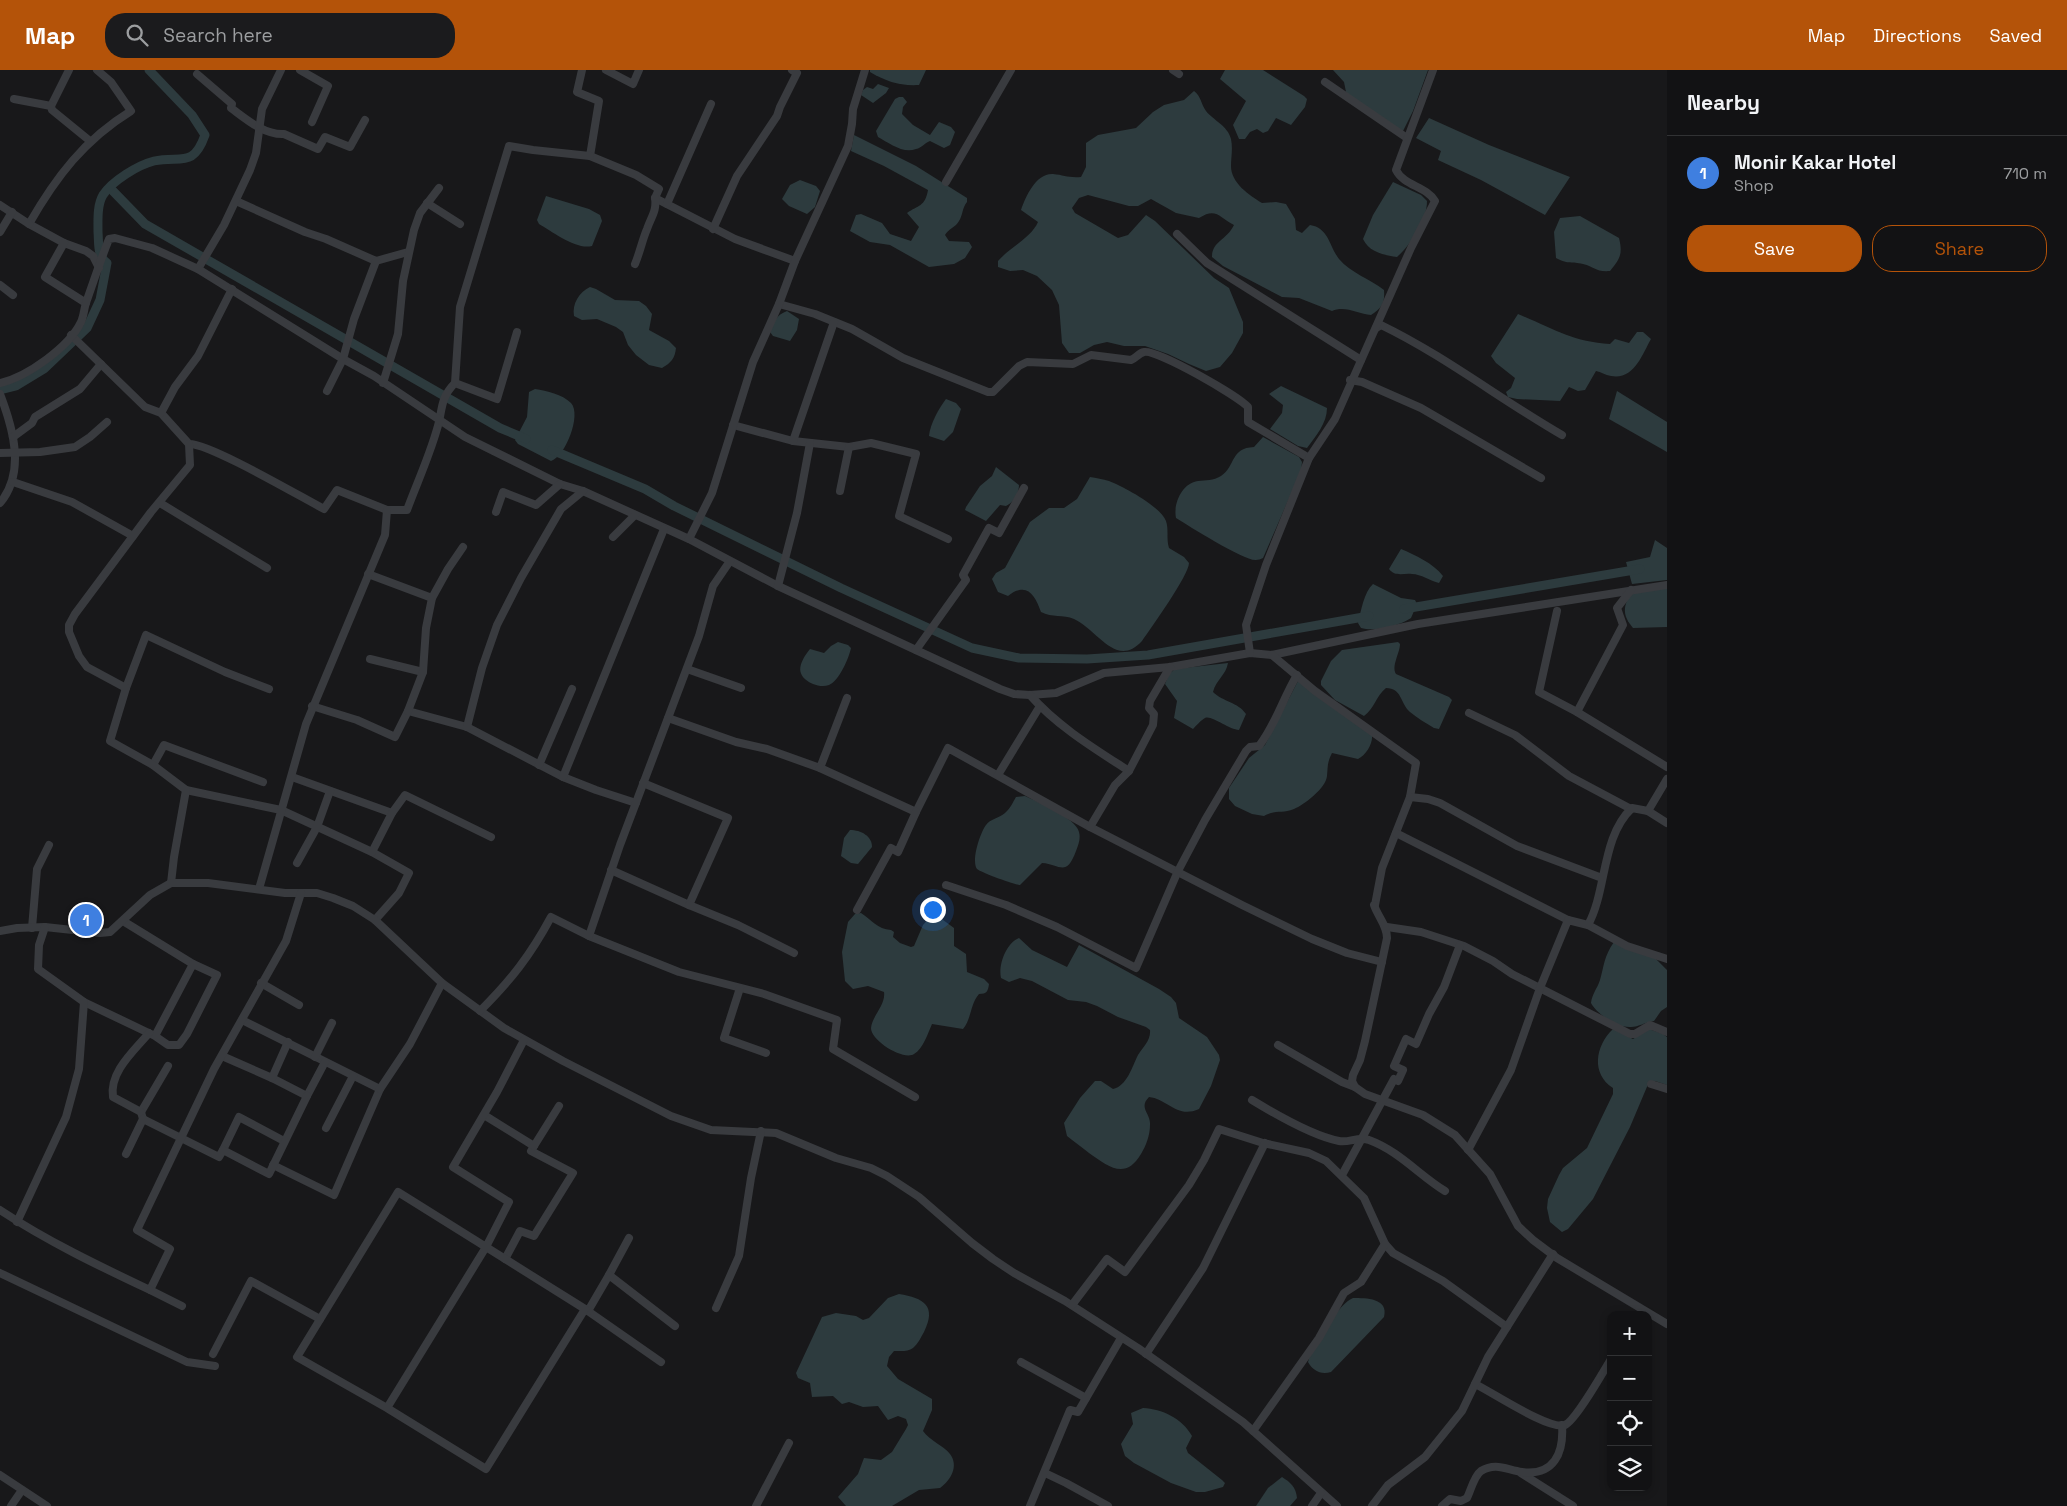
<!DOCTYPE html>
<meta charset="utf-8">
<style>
body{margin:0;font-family:"Space Grotesk",sans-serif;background:#1b1b1d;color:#f1f3f6}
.controls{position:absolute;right:15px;bottom:15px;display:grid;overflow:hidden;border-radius:10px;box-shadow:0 2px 8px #0003}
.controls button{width:45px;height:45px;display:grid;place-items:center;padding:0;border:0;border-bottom:1px solid #313234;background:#121214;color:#f1f3f6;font:25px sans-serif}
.you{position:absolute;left:932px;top:839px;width:18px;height:18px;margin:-12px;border:4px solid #fff;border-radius:50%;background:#1a73e8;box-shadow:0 0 0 8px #1a73e833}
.badge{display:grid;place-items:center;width:32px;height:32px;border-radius:50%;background:#b45309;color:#fff;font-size:16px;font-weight:700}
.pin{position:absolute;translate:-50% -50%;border:2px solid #fff;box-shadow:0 1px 5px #0006}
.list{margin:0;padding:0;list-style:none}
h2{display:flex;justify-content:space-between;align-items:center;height:65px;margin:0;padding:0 20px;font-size:21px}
h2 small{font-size:16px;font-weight:400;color:#9c9ea0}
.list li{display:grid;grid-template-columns:32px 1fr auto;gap:15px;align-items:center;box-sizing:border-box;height:75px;padding:0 20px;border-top:1px solid #313234}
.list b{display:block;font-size:19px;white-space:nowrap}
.list p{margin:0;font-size:16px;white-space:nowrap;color:#9c9ea0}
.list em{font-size:16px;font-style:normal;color:#9c9ea0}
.actions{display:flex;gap:10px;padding:15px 20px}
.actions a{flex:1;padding:11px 0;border:1px solid #b45309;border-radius:20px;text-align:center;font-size:18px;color:#b45309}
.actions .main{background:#b45309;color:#fff}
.icon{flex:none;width:28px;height:28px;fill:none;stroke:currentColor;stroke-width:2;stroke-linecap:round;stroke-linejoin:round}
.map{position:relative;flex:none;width:1667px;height:1436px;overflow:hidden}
header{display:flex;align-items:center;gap:30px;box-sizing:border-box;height:70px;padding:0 25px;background:#b45309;color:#fff}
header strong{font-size:24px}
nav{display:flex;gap:28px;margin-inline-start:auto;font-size:18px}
.search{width:350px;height:45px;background:#1b1b1d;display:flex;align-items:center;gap:12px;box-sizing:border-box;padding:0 18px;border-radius:20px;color:#9c9ea0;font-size:19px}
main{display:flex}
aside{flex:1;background:#121214}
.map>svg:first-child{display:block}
.water{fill:#2d3b3e}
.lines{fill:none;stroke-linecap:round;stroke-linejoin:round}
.canal{stroke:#2d3b3e;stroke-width:9}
.street{stroke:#393b3f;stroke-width:8}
</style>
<header>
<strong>Map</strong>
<div class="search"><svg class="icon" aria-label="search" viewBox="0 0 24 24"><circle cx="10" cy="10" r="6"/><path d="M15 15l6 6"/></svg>Search here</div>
<nav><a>Map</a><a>Directions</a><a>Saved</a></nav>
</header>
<main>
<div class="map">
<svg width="1667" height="1436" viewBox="0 0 1667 1436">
<rect width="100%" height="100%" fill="#18181a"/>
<!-- water -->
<g class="water">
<path d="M870,0H926L919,15C900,16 887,12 870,2Z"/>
<polygon points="1225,0 1263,0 1304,26 1307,29 1305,37 1291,55 1276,48 1268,61 1263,63 1257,59 1250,62 1245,69 1239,69 1233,55 1246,31 1220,9"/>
<polygon points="1333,0 1428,0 1413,41 1402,63 1355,31 1346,22 1344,12"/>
<polygon points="878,14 889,18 886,23 873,33 861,25 863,20 867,17 873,19"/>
<path d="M1194,21C1201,26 1201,34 1206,41C1213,50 1228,56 1231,69C1233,79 1231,87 1231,96C1231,113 1249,125 1262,133L1276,132L1286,134L1295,149L1296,160L1302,163L1310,155C1329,158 1329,176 1339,189C1351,203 1370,209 1384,220C1385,233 1382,238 1371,245C1358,244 1345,235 1332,241L1299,228L1282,227L1223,196L1212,187C1212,171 1226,171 1234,155C1219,147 1216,137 1199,148L1176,143L1151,129L1138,136H1129L1088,125L1079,128L1072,138L1075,143L1118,168L1128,165L1146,145L1155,151L1214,208L1229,218L1243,252V263L1232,283L1220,297L1206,301L1189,294L1168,284L1145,276H1124L1107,272L1094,275L1080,283H1069L1062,273L1059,235L1052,220L1037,206L1023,200L1010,201L998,197V191C1010,177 1031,168 1038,152L1021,140C1026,126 1036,103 1053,104C1064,105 1068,108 1081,107L1086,97V73L1098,65L1136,58L1153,42L1164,35L1184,30Z"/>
<path d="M899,27H903L907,32L903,37L902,44L913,55L930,65L939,52L951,57L955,62L950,75L944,78L930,71C924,73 922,78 916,79C903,84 889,73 878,67L876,61L895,29Z"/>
<polygon points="1429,48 1489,75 1570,107 1545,145 1481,110 1438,90 1441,81 1416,68"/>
<path d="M854,65L916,96L967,128V132C962,138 963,145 959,151C956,157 948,159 945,165L949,171L969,172L972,177L965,188L954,194L929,197L890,175L870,172L850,161L856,145L861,144L882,153L890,164L911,171L919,157L907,143C918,135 925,137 928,120L884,96L851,81Z"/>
<polygon points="800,110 816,116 820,121 815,137 807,144 789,136 782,129 790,115"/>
<path d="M1393,112L1421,125L1427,131C1427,151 1411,174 1397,187C1383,185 1369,182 1363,169L1373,145Z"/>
<path d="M546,126L589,139L600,145L602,151L592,176C576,180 553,162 539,154L537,150Z"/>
<path d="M1580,146L1619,168C1623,184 1620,189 1610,201C1595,202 1595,197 1583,194C1571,191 1570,195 1556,188L1554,162L1560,148Z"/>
<path d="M590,217L596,219L615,230L639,231L646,236L652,244L649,260L669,271L676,278C675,288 671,293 662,298L649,295L636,285L628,275L623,262L616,257L597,249L582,250L574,246C572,234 579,222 590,217Z"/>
<path d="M787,241L799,249L797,260L790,271L773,266L770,262C774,252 776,245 787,241Z"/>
<path d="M1518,244C1552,258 1573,272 1610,274L1615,269L1629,273L1637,262H1643L1651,269C1642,285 1634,310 1611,306C1605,305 1601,302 1596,301L1585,320L1578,321L1569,317L1560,331L1517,329L1508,327L1506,322L1511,318L1515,308L1496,293L1491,286Z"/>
<path d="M1281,316L1327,338C1327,353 1316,366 1307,378L1298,376L1270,359L1282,343L1283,335L1269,324Z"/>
<path d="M535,319C547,321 562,324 571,333C582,345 565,387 551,391L518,374L515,370L527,347L529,322Z"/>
<polygon points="1617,321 1667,352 1667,382 1609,349"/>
<path d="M946,329L956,333L961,339L953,362L944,371L929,366C930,354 939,338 946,329Z"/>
<path d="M1263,367L1299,387L1302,392L1301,401L1263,488C1261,489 1258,490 1256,490C1244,491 1189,456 1176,448C1173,434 1182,413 1198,411C1206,410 1213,411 1221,406C1236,396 1230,378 1254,377Z"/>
<path d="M996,397L1019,415C1019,423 1014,432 1006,436L1000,435L986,451L965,440L966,437L980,416L992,406Z"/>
<path d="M1090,407C1096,408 1103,409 1109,411C1124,417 1160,436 1166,451C1169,460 1166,468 1169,478L1184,487L1189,493C1189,505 1151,558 1142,571C1116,599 1098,560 1074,549C1063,544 1052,548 1041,542C1035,525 1027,511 1008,526L998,522L992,509L996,503L1005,498L1030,452L1049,438H1064L1077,429Z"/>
<polygon points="1655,470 1667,478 1667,510 1632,514 1626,492 1650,487"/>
<path d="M1401,479C1415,485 1433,493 1443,506L1439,513C1430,511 1421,504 1412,504C1403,503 1395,507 1389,499Z"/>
<path d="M1373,514L1401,528L1415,530L1417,534L1411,548C1399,556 1375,562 1361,558L1358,553C1361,541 1364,522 1373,514Z"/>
<path d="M1667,518V557L1633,558C1622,545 1623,537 1631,522Z"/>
<path d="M838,572L848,575L851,578C849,588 839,611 829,615C824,617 818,616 813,614C795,606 798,594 810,579L824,583L831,576Z"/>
<path d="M1398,572L1400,574C1400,583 1391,596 1396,604L1449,627L1452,630L1439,659L1434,658C1426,653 1417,648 1410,642C1400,633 1402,618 1386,618C1376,626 1374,639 1364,646L1335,630L1321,615V611L1331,591L1342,580Z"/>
<path d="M1228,593C1226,605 1216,610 1213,622C1223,632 1238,632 1246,644L1239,660C1229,660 1212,645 1205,648C1201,650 1196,656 1193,659L1174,648L1177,631L1165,614L1169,604L1175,599Z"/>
<path d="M1298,611L1372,665C1373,674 1366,685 1358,689L1332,683C1327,693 1328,696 1327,706C1326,718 1304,735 1294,739C1282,744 1277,739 1264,746L1252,744L1235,736L1229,729V718L1249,688L1265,675Z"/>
<path d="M1025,726C1038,732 1076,748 1079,762C1081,769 1078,776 1076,781C1066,808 1060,794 1042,793L1020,815C1015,815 980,802 977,799C971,791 980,763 986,755C990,749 999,748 1005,743C1010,739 1013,732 1016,727Z"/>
<path d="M850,760C861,760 872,766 872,777L858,794L851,793L841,786L844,768Z"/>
<path d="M861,843C872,850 877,859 891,860L894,862L893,867L900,873L911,877L914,876L923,855L930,847H939L954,858V876L966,884L967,902L984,909L989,914C988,921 987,924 979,924C970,934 972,948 963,959L932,954C928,963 923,979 914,984C904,991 871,971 871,958C872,946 886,935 884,922L868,916L853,919L845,911L842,882L848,852L855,844Z"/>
<path d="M1019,868L1032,880L1067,897L1079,875L1159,919L1171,927L1176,933L1179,948L1207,967L1219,985L1220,990L1211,1016L1199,1039C1177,1049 1168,1029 1149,1027C1138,1038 1151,1043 1150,1055C1150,1065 1146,1076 1141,1084C1125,1111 1108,1096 1089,1083C1082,1077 1074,1072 1067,1066L1064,1053L1080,1028L1095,1011H1101L1113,1019C1127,1016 1132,997 1138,985C1143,977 1151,970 1150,960L1146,957L1118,947L1097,936L1086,932L1068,930L1032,911L1020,908L1009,912L1001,908C998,895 1006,873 1019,868Z"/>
<path d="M1614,872L1656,889L1667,900V937L1661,941L1654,951C1645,952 1639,957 1631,957C1617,958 1597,944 1591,933C1592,924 1597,919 1600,910C1604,896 1604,886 1614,872Z"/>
<path d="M1613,959L1633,969L1649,959L1663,964L1667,967V1015L1655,1011L1649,1012L1630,1057L1593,1129L1568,1159L1562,1162L1550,1152L1547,1138L1548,1129L1559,1105L1563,1098L1587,1078L1613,1024V1018C1591,1004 1595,976 1613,959Z"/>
<path d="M899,1224C924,1228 937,1236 924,1262C921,1267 918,1274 913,1278C908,1282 901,1281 894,1281L889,1287L887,1296L898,1309L932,1329V1340L923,1361C930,1371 943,1375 950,1384C959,1396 951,1410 940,1418L919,1420L892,1436H846L838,1427L858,1404L864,1388L881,1390L892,1382L906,1359L908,1355L906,1349L898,1346L888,1350L878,1336L863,1337L849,1332L842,1334L833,1326L812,1327L810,1313L798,1308L796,1303L822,1247L836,1243L856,1246L863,1250L869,1248L888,1228Z"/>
<path d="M1353,1228C1366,1228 1389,1228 1384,1247L1331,1302C1321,1305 1313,1301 1308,1292L1310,1285C1319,1270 1338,1234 1353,1228Z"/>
<path d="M1143,1338C1162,1339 1182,1348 1192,1366L1186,1378L1188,1383L1222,1410L1225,1413L1223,1417L1205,1422H1196L1171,1413L1134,1393L1125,1386L1121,1374L1133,1354L1131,1343Z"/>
<path d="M1282,1407C1290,1412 1296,1417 1297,1428L1290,1436H1256L1268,1418Z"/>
</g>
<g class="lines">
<!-- canal -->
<g class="canal">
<polyline points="110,118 145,154 500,358 526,369"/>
<path d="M0,320L16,316L44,299L87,258L100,230L107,193C97,186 99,174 98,162C98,150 97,135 103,125C112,111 138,95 154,91C180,85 193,99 205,65L192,45L149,0"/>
<polyline points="552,380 645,419 674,436 841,518 972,578 1019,588 1087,589 1148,585 1369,546"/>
<polyline points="1404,539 1640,499"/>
</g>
<!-- street -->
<g class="street">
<polyline points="69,0 51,36 52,40 90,71"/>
<path d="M97,0L111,12L131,41C84,70 56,107 29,154L64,173L86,181L93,186L99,198"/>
<polyline points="300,0 328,16 312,52"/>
<polyline points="582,0 577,22 599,31 590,86 636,105 659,119 655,128 735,169 795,191"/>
<polyline points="606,0 633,14 639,0"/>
<polyline points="1173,0 1179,4"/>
<path d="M197,4L232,34L231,38C246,49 264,65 284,64L318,79L325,67L350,77L365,50"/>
<polyline points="1325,12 1407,68"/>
<polyline points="14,29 51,36"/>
<polyline points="946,112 1011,0"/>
<polyline points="236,131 305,162 326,169 376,191 408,182"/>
<polyline points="427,133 460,154"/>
<polyline points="667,134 711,34"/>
<polyline points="0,135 29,154"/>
<polyline points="713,159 737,106 777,46 780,37 797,3 792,0"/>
<polyline points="0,162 12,142"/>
<polyline points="1177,164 1207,193 1361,290"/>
<polyline points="64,173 45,207 86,233"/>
<path d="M635,194C640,182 642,171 647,159C651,147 657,141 655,128"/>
<polyline points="198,199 224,155 250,100 256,83 262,39 281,0"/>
<polyline points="0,215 13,225"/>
<path d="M779,234L815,244L852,259L903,288L988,322H993L1019,296L1027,292L1073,294L1091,285L1131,290C1136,288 1139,283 1144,282C1157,279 1238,326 1248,337V352L1309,388"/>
<path d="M1376,258L1381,255C1445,286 1501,330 1562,365"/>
<path d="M71,265L145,337L161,343L189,374C209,373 301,427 324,439L337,420L387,440H407C417,413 429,387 437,359C443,341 439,329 455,313L497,329L517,262"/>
<polyline points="1350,310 1362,312 1421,338 1541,408"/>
<path d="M0,313C27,307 69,277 81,252C84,246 84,237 87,230C94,210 101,189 109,169L115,168L152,178L198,199L343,289L374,306L465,367L560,414L583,421L689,469L778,516L1000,619L1014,624L1030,625L1056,623L1104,603L1170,597L1250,583L1272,585L1418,554L1667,515"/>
<polyline points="383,313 398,264 403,211 414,160 420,143 439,118"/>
<polyline points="455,313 460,237 509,76 533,80 590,86"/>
<polyline points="327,321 343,289 354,249 376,191"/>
<path d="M0,324C13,358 26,402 0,433"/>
<polyline points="161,343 175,317 198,286 232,219"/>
<polyline points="733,355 793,371 849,377 871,373 916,384 899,446 948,469"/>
<polyline points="13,367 32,353 35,347 80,319 101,294"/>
<polyline points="793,371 834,252"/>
<polyline points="0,383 40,382 75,377 90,367 107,352"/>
<polyline points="13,412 72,432 133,466"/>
<polyline points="840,421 849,377"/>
<polyline points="160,433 267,498"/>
<polyline points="496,442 503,422 536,435 560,414"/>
<polyline points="613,467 635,445"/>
<polyline points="689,469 712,423 753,292 779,234 795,191 848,76 852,54 853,39 865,0"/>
<polyline points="368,504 432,528"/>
<polyline points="778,516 797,443 810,373"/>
<polyline points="1631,520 1617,538 1623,555 1577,642 1667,697"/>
<polyline points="1557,541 1539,622 1577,642"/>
<polyline points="916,580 966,510 963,505 989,458 999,463 1024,418"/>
<path d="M1250,583L1246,555L1266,495L1309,388L1335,349L1411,178L1435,131C1426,116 1404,116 1396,100L1433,0"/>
<polyline points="1272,585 1315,621 1416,693 1410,727 1382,798 1375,835"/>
<polyline points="370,589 423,602"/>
<polyline points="687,599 741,618"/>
<polyline points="126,618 146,565 225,602 269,619"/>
<path d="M1030,625C1057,656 1095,679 1129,701"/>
<polyline points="312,636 357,650 395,667 408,641 467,657 563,707 596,720 636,733"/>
<polyline points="408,641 423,602 426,558 432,528 448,499 463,477"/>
<polyline points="1469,643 1515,665 1569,706 1631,739"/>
<polyline points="668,648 736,672 767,679 820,698 847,628"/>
<polyline points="467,657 482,598 497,555 521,508 561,439 583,421"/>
<polyline points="153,695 164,675 263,712"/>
<polyline points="539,695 572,619"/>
<polyline points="820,698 916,742 948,678 1090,757 1242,835 1312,869 1347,883 1382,892"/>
<polyline points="998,705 1040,636"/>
<polyline points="292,707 392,743"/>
<polyline points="563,707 664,459"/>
<polyline points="186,720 281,740 372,782 409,803 399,823 375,850"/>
<polyline points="1410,727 1428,729 1440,733 1517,776 1602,808"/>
<polyline points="1648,741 1667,753"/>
<polyline points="1090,757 1115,715 1129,701 1153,655 1154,644 1149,638 1150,631 1170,597"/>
<polyline points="1396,763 1568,850"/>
<polyline points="372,782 392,743 405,725 491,767"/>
<polyline points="297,793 317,757 330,721"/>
<polyline points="611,800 689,835 728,748 643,713"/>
<polyline points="171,813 174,787 186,720 153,695 110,671 126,618 87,597 79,586 69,562 69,555 75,544 151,442 190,395 189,374"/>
<path d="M946,815L1006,835L1057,857L1136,898L1178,801L1205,750L1246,681L1250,677L1259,676C1276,654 1283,628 1297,605"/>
<polyline points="259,819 306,654 385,465 387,440"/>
<polyline points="689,835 738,855 794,883"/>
<polyline points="857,840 891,778 898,782 916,742"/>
<polyline points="123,851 193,894"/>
<polyline points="1588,855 1627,876 1667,889"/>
<polyline points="1387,857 1421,862 1464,876 1493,891 1512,904 1630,964 1635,964 1650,955 1667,962"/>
<polyline points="32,858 37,799 49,775"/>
<polyline points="0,861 17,858 45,857 100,863 110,862 150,825 171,813 208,813 285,823 317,823 333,828 353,836 375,850 442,913 504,958 563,991 671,1046 711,1060 776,1063 836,1088 871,1098 887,1106 919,1127 972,1173 993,1189 1014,1203 1065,1231 1138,1278 1243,1352 1337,1436"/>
<polyline points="589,866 679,902 764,924 837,950 833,979 915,1027"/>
<polyline points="261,913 299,935"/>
<polyline points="740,918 724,968 766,983"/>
<polyline points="84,932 155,966 193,894 217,905 187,964 179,975 168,975 155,966"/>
<path d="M480,941C511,910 530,886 551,847L589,866L620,775L699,566L713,516L730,491"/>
<polyline points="242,950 380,1019 334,1125 273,1095"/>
<polyline points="1278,975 1342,1012 1355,1017 1365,1024 1423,1045 1455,1065 1490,1104 1518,1156 1533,1170 1557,1188 1667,1254"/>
<polyline points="222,986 272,1008 307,1026 325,992"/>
<polyline points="315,987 332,953"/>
<polyline points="272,1008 288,972"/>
<polyline points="1651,1014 1667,1019"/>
<path d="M1355,1017L1352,1011L1353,1005L1360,990L1365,971L1387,868C1387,855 1378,847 1374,835"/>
<polyline points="380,1019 410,974 442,913"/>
<path d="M1252,1030C1275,1044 1313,1066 1339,1071C1349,1073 1359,1066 1369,1070C1399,1081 1419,1105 1445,1121"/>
<polyline points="141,1042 168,996"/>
<polyline points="484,1045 534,1076 531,1081 573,1103 534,1166 520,1161 505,1189"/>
<path d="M143,1049L141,1042L113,1027C109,1002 134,981 149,963"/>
<polyline points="326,1058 353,1006"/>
<polyline points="534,1076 559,1036"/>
<polyline points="223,1080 239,1047 284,1071"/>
<path d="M1468,1080L1511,1000L1540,918L1568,850L1588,855C1607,821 1601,767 1632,738L1648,741L1667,709"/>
<polyline points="126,1084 143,1049 219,1087 223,1080 269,1104 307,1026"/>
<polyline points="1342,1105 1394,1009 1398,1011 1403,1000 1394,996 1406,969 1416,974 1429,944 1444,917 1460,875"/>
<path d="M0,1140C47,1171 99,1196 150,1220L170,1179L137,1160L214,999L286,871L301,823"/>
<polyline points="17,1152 66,1047 79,999 84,932 38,899 39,875 45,857"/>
<polyline points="0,1203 187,1292 215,1296"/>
<polyline points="609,1205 629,1168"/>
<polyline points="150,1220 182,1236"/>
<polyline points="1072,1235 1107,1189 1125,1202 1189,1115 1204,1090 1219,1059 1263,1073 1309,1083 1326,1091 1364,1128 1385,1174 1393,1183 1443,1211 1507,1257"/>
<polyline points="716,1238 739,1186 751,1108 761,1061"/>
<polyline points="585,1239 661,1292"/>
<polyline points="588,1241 609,1205 675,1256"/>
<polyline points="213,1284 251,1211 320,1249"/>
<polyline points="1146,1284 1203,1198 1265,1073"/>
<polyline points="1021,1292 1086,1328"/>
<path d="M1475,1314C1492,1322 1550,1361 1565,1355C1576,1350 1603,1302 1611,1289"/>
<polyline points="387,1338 297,1287 398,1122 585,1239 486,1399 387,1338 486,1177 509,1132 453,1097 497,1022 524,970"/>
<polyline points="1253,1361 1319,1268 1344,1223 1361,1212 1385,1174"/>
<polyline points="1045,1403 1066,1413 1108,1436"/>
<polyline points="1521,1403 1573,1436"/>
<polyline points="0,1405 47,1436"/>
<polyline points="11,1436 22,1420"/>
<polyline points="756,1436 789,1373"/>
<polyline points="1030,1436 1070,1340 1078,1342 1121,1268"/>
<polyline points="1312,1436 1321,1423"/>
<polyline points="1372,1436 1388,1415 1425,1387 1462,1341 1488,1287 1553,1184"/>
<path d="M1442,1436L1450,1429L1461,1431L1467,1428C1471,1420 1474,1406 1481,1401C1496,1392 1507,1400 1522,1402C1554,1406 1564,1383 1562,1355"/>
</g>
</g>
</svg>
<div class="controls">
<button>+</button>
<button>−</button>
<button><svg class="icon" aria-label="locate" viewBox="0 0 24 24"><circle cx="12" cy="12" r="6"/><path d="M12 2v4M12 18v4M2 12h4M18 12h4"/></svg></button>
<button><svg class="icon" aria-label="layers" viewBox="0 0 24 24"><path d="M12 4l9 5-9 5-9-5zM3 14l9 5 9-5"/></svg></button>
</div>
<div class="you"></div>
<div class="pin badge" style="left:86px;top:850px;background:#3f7fe0">1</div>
</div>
<aside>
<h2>Nearby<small></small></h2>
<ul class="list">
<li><span class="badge" style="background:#3f7fe0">1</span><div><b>Monir Kakar Hotel</b><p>Shop</p></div><em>710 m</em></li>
</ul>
<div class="actions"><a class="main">Save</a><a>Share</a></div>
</aside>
</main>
